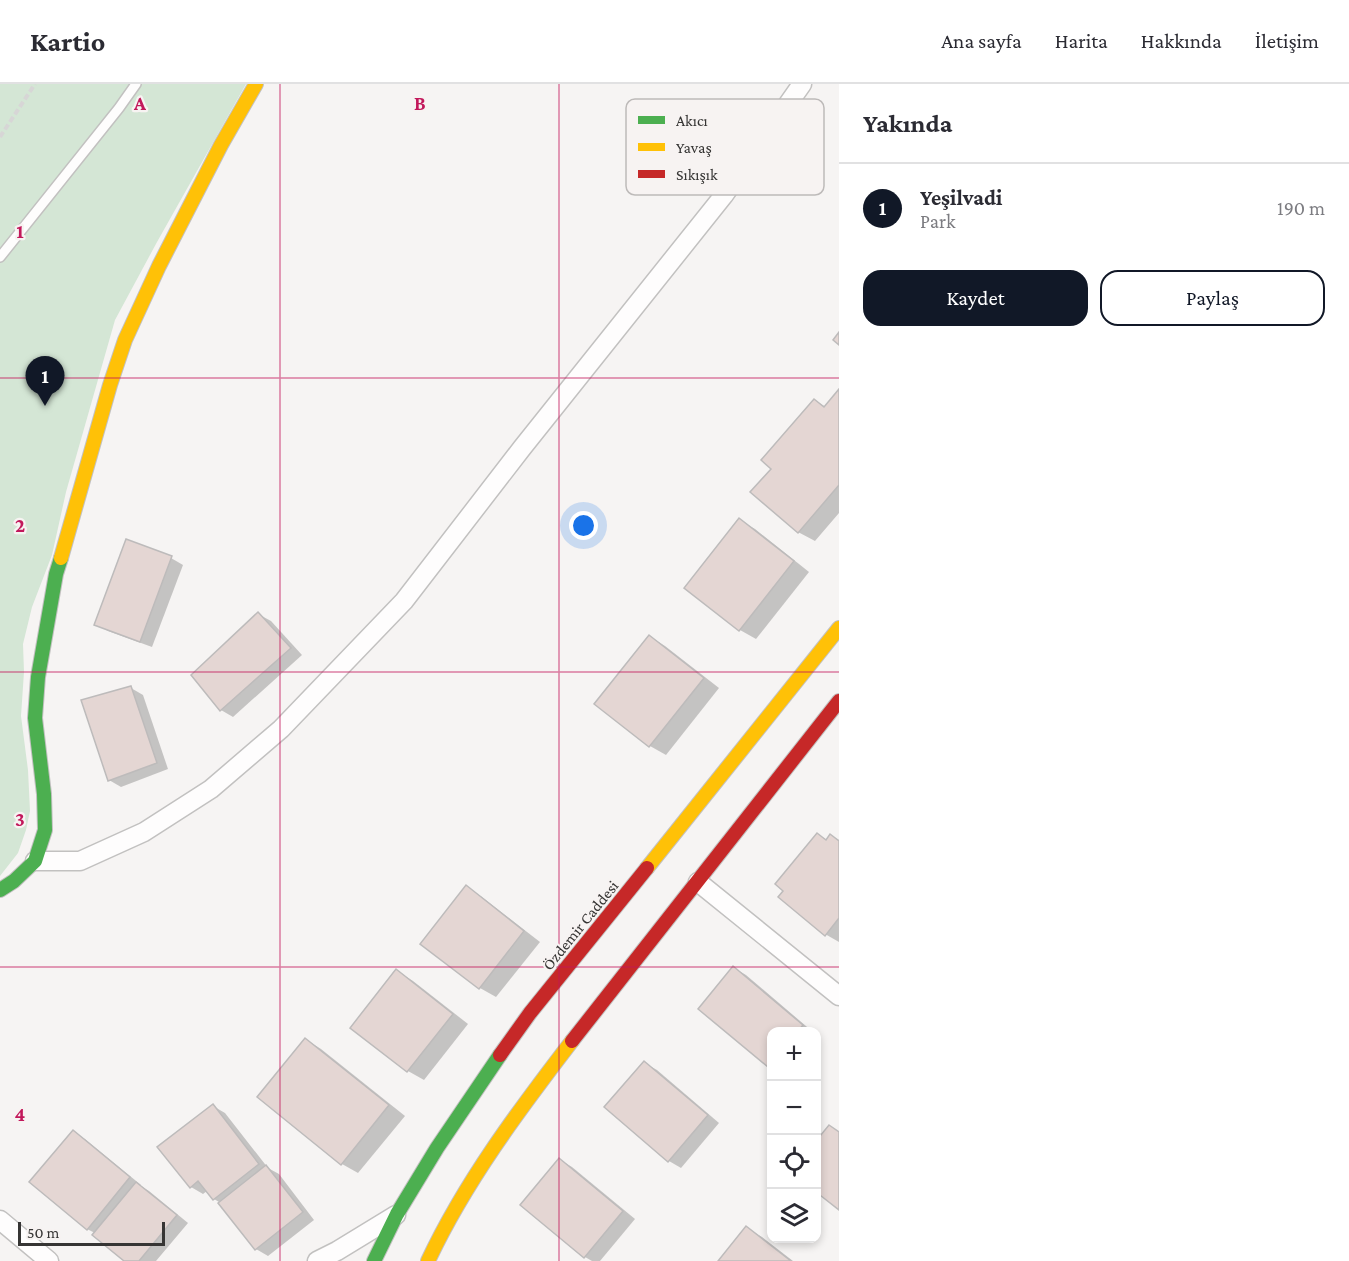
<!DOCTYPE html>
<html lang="tr">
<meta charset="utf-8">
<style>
body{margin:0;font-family:"Crimson Pro",serif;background:#f2f2f3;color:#2b2b33}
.controls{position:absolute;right:18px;bottom:18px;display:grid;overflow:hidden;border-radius:12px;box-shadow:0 3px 9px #0003}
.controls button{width:54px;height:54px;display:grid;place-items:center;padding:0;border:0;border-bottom:2px solid #e1e1e2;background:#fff;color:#2b2b33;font:30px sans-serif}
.scale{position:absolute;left:18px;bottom:15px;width:147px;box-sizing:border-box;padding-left:6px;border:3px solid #363534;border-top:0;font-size:16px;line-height:21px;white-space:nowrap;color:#363534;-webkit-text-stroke:4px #f7f3f2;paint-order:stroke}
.you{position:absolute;left:584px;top:442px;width:21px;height:21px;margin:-15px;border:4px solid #fff;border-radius:50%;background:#1a73e8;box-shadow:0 0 0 9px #1a73e833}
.badge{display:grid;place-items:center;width:39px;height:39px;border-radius:50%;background:#111827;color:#fff;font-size:20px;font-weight:700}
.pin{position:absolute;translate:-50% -50px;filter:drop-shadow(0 2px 3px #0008)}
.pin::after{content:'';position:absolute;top:32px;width:21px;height:18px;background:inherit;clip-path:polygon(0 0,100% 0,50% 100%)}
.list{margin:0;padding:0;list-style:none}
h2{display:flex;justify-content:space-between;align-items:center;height:78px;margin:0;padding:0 24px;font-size:26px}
h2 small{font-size:20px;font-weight:400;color:#7c7c81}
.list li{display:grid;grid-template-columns:39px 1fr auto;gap:18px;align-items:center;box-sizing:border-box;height:90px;padding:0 24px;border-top:2px solid #e1e1e2}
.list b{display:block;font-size:22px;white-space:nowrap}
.list p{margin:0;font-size:20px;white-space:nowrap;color:#7c7c81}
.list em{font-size:20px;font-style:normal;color:#7c7c81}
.actions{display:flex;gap:12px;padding:18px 24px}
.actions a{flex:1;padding:14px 0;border:2px solid #111827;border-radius:18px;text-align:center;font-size:21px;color:#111827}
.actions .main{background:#111827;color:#fff}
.icon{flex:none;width:33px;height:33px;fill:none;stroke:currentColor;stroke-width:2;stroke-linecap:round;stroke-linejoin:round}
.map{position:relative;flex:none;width:839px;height:1177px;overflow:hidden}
header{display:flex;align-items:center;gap:36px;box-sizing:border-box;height:84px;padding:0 30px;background:#fff;border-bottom:2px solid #e1e1e2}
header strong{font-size:28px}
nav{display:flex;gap:33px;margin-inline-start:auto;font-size:21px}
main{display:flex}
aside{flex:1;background:#fff}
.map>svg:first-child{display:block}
.green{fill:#d4e6d5}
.shadow{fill:#0003}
.building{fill:#e4d6d3;stroke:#bdbbbb;stroke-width:1.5}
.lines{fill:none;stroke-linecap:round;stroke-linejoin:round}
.lane-casing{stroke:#c2c1c0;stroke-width:12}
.street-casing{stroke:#c2c1c0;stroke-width:21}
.fast-casing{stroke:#c2c1c0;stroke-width:16}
.slow-casing{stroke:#c2c1c0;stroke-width:16}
.jam-casing{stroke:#c2c1c0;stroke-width:16}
.path{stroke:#d7d6d6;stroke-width:4;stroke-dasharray:6 3;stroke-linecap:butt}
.lane{stroke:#fefdfd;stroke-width:9}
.street{stroke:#fefdfd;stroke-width:18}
.fast{stroke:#4caf50;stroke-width:14}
.slow{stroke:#ffc107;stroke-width:14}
.jam{stroke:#c62828;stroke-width:14}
.grid{fill:none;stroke:#c2185b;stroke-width:1.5;stroke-opacity:0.55}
.labels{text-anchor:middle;stroke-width:4.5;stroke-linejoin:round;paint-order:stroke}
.street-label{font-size:16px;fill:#363534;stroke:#f7f3f2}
.key{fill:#f7f3f2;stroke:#bdbab9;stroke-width:1.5}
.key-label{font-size:16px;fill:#363534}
.grid-label{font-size:20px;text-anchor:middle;font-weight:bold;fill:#c2185b;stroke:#f7f3f2;stroke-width:4.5;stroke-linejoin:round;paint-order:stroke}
</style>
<header>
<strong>Kartio</strong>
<nav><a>Ana sayfa</a><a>Harita</a><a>Hakkında</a><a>İletişim</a></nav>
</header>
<main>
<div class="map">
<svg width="839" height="1177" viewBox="0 0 839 1177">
<rect width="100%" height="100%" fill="#f6f4f3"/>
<!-- green -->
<polygon class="green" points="0,0 246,0 157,158 115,236 66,408 52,471 32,523 23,560 24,588 21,632 28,686 30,727 26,746 18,769 0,792"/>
<!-- shadow -->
<g class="shadow">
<polygon points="839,308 839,429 815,457 798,448 773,385 814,316 826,323"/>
<polygon points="739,436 755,445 809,488 756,555 740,546 686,503"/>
<polygon points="171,474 183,481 152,563 108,547 96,540"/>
<polygon points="258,530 271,537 302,571 233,633 221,626"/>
<polygon points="649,552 665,562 719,604 666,671 650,662 596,620"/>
<polygon points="131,604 143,611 168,685 121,703 109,696"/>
<polygon points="817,750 827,756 831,752 839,756 839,858 825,850"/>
<polygon points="466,803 482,813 540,858 496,913 480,904"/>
<polygon points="734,884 746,891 813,948 772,948 772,984 769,982"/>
<polygon points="397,887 413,897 468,940 424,996 408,987"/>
<polygon points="305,955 321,965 405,1032 358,1089 342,1080 259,1013"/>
<polygon points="644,979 657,986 719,1039 681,1084 669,1077"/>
<polygon points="213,1022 225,1029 268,1084 279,1090 314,1136 268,1172 256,1165 219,1118 214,1115 207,1107 203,1110 191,1103"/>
<polygon points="73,1048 85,1055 141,1101 141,1102 149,1107 188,1139 156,1177 127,1177 95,1149 87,1145"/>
<polygon points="560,1076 572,1083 635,1135 600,1177 592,1177 585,1173 523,1121"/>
<polygon points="746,1144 762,1153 793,1177 720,1177"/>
</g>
<!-- building -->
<g class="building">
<polygon points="839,248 839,261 833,256"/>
<polygon points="839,305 839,401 798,449 750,408 771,385 761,376 814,315 824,323"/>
<polygon points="739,434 794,477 739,547 684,504"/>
<polygon points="126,455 172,472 140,558 94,541"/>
<polygon points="258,528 291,564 220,627 191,591"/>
<polygon points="649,551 704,594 649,663 594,620"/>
<polygon points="131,602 157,679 108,697 81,616"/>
<polygon points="817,749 826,756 830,750 839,757 839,834 825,852 778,813 783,807 775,800"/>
<polygon points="466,801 524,847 479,905 420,860"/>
<polygon points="733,882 803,941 797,948 772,948 772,979 768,983 698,925"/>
<polygon points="396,885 453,930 407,988 350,944"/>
<polygon points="305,954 389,1021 341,1081 257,1013"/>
<polygon points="644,977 708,1031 668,1078 604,1023"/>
<polygon points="213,1020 259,1080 213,1116 198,1097 190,1104 157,1063"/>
<polygon points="829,1041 839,1048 839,1126 816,1108 816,1057"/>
<polygon points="73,1046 130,1093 87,1146 29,1098"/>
<polygon points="559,1074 623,1127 584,1174 520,1121"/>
<polygon points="266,1081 303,1128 255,1166 218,1119"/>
<polygon points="136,1098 177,1131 139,1177 124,1177 92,1151"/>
<polygon points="746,1142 791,1177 718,1177"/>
</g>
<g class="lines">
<!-- lane casing -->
<g class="lane-casing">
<polyline id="lane" points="0,173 119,24 136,0"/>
</g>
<!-- street casing -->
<g class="street-casing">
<g id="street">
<polyline points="35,777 80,777 144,748 211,705 281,645 404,517 522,364 724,111 802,0"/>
<polyline points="698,798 839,912"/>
<polyline points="0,1136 49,1177"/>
<polyline points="317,1177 337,1167 396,1131"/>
</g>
</g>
<!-- fast casing -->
<g class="fast-casing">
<g id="fast">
<polyline points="0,806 14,797 35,777 45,746 44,710 35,634 38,593 56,490 61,474"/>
<polyline points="374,1177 397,1130 437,1064 500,971"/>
</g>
</g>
<!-- slow casing -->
<g class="slow-casing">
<g id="slow">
<polyline points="61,474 110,301 125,256 159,182 221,61 256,0"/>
<polyline points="647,784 839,544"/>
<path d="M428,1177C465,1098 519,1026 572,957"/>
</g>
</g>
<!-- jam casing -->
<g class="jam-casing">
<g id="jam">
<polyline points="572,957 839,617"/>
<polyline points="500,971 530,929 647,784"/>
</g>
</g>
<!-- path -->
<polyline class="path" points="0,53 35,0"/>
<!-- lane -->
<use href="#lane" class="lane"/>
<!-- street -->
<use href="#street" class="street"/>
<!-- fast -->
<use href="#fast" class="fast"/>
<!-- slow -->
<use href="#slow" class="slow"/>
<!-- jam -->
<use href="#jam" class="jam"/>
</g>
<!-- grid -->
<path class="grid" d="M280,0V1177M559,0V1177M0,294H839M0,588H839M0,883H839"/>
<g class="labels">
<!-- street labels -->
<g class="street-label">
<text transform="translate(580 841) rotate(-51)" y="6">Özdemir Caddesi</text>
</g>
</g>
<!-- legend -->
<rect x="626" y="15" width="198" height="96" rx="9" class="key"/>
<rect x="638" y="32" width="27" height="8" fill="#4caf50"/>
<rect x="638" y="59" width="27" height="8" fill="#ffc107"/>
<rect x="638" y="86" width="27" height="8" fill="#c62828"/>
<g class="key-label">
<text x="676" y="42">Akıcı</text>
<text x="676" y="69">Yavaş</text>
<text x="676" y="96">Sıkışık</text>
</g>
<g class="grid-label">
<text x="140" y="26">A</text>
<text x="420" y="26">B</text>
<text x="20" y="154">1</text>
<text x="20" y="448">2</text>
<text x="20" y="742">3</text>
<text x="20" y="1037">4</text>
</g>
</svg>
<div class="controls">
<button>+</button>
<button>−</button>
<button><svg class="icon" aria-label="locate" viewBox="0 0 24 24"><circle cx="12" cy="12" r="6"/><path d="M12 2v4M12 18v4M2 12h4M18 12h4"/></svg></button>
<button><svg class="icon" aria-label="layers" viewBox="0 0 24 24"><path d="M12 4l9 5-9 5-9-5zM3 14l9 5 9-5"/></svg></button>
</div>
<div class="scale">50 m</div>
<div class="you"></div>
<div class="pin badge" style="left:45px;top:322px">1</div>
</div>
<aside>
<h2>Yakında<small></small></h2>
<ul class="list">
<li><span class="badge">1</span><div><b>Yeşilvadi</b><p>Park</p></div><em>190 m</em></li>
</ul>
<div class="actions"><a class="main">Kaydet</a><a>Paylaş</a></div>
</aside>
</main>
